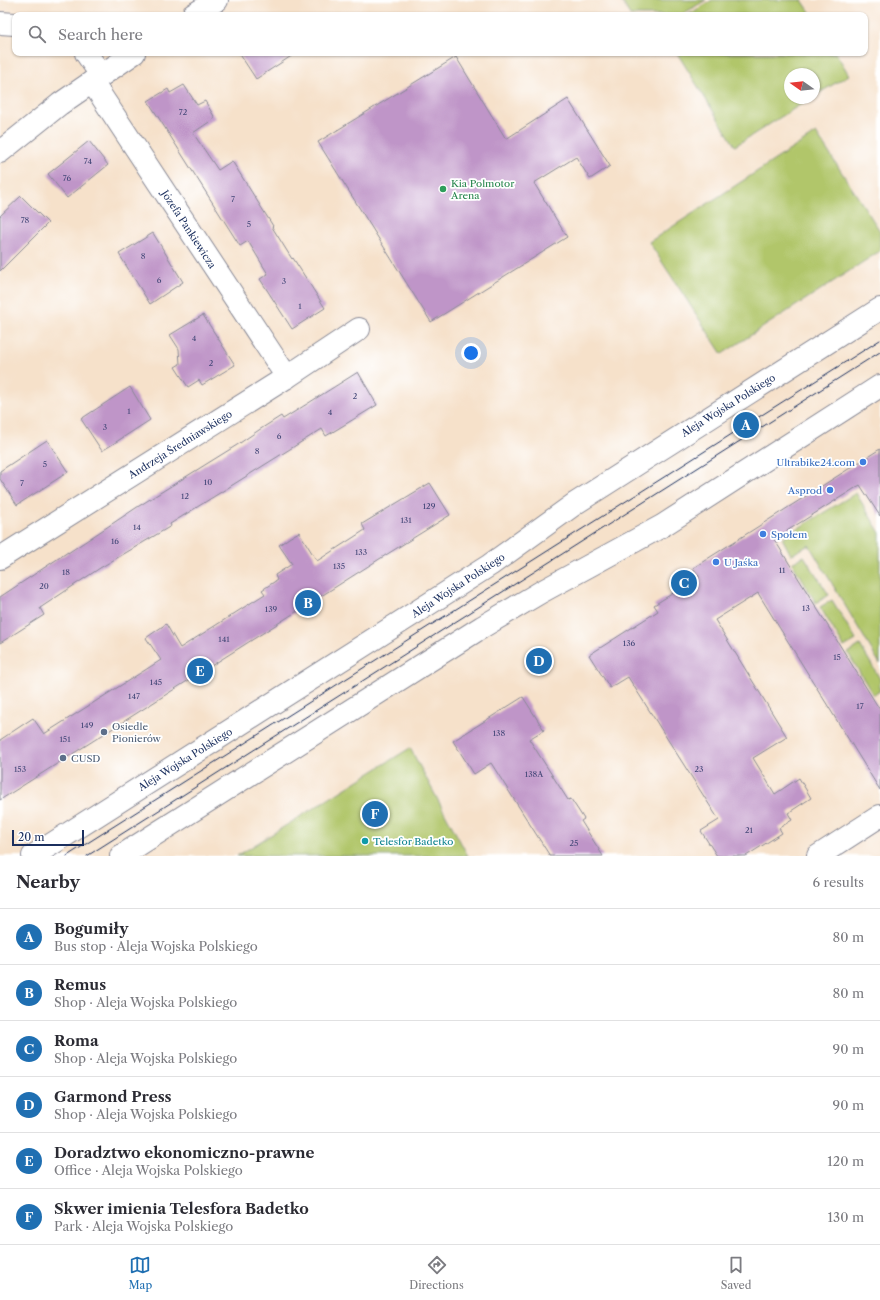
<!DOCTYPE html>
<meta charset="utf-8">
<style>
body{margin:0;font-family:"Libre Caslon Text",serif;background:#f2f2f3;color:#2b2b33}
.compass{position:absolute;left:784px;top:68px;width:36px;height:36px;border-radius:50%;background:#fff;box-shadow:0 1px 3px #0004;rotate:284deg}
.scale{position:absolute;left:12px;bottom:10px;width:72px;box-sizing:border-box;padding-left:4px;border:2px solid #1b2f5e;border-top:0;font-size:11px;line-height:14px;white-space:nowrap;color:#1b2f5e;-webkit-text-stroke:3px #fff;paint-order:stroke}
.you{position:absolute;left:471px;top:353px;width:14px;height:14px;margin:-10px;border:3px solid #fff;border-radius:50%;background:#1a73e8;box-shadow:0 0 0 6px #1a73e833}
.badge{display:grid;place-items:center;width:26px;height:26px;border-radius:50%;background:#1f6fb2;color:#fff;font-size:13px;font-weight:700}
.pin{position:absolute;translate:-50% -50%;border:2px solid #fff;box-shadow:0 1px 4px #0006}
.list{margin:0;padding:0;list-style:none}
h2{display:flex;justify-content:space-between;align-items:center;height:52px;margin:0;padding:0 16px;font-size:17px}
h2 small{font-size:13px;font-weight:400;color:#7c7c81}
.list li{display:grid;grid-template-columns:26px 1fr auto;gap:12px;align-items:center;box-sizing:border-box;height:56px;padding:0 16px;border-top:1px solid #e1e1e2}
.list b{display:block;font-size:15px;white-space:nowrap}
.list p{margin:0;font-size:13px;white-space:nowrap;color:#7c7c81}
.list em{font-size:13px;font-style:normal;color:#7c7c81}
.icon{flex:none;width:22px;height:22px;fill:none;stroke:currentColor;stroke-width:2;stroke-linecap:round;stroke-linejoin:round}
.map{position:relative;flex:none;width:880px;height:856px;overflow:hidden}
.search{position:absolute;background:#fff;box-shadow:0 1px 3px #0004;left:12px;right:12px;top:12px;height:44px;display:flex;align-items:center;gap:10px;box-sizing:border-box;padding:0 14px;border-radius:8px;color:#7c7c81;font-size:15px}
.sheet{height:388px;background:#fff}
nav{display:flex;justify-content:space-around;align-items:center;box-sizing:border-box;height:56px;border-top:1px solid #e1e1e2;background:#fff;font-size:11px;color:#7c7c81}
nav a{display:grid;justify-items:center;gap:2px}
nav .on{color:#1f6fb2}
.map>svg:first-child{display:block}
.green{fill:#b1c66b;stroke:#667a64}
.building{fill:#bf95c8}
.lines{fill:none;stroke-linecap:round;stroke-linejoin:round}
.street-casing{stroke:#888894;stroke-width:24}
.secondary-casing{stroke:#888894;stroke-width:24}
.street{stroke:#fff;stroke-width:22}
.secondary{stroke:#fff;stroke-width:22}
.tram{stroke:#1b2f5e;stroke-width:1}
.leisure-dot{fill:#2e9e5b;stroke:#fff;stroke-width:1.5}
.shop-dot{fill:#3f7fe0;stroke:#fff;stroke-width:1.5}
.service-dot{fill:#5c6f8a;stroke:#fff;stroke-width:1.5}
.culture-dot{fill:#0f9aa8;stroke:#fff;stroke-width:1.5}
.labels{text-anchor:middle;stroke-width:3.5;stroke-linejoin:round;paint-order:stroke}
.number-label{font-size:8px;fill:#444878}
.leisure-label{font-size:10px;fill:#27864d;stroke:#fff;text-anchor:start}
.street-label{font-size:10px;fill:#1b2f5e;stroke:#fff}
.shop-label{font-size:10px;fill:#366cbe;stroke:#fff;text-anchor:end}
.service-label{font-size:10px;fill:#4e5e75;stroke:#fff;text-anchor:start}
.culture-label{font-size:10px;fill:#0d838f;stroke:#fff;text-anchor:start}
</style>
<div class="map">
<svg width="880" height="856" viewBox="0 0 880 856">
<rect width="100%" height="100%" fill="#fff"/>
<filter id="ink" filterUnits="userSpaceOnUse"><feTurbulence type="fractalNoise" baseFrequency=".025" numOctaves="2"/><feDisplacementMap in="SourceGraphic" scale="8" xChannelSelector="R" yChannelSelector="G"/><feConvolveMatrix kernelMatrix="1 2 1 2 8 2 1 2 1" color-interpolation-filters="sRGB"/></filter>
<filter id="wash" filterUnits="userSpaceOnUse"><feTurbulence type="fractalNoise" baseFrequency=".012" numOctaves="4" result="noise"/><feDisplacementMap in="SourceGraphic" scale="16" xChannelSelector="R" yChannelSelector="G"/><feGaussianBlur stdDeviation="0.9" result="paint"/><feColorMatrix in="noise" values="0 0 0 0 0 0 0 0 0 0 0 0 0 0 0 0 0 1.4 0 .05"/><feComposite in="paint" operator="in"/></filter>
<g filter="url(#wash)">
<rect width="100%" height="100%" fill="#f6e1ca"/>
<!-- green -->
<g class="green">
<polygon points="621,0 706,0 681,15 630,15"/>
<polygon points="712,0 802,0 812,15 688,15"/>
<polygon points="677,53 836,53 849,75 814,96 814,74 790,74 790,98 811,98 735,146"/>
<polygon points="816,133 880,231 880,251 722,354 649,242"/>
<polygon points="856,493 880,533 880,664 809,545 791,555 782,538"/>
<polygon points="804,556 829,595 816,603 792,563"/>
<polygon points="832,600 856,640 844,647 820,607"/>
<polygon points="860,645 880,679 880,691 873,695 848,653"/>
<polygon points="410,748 468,856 237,856"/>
</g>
<g id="blocks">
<!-- building -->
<g class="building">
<polygon points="239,53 296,53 256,79"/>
<polygon points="456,57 506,139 568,99 610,166 590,179 576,157 534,183 567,237 431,322 318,142"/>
<polygon points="184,85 197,105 205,101 215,118 193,133 218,170 232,161 273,226 272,227 292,259 293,258 325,308 292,329 260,279 268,274 248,241 240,246 148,101 168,89 170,93"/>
<polygon points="89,141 108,165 67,198 48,174"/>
<polygon points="21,196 48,223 0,271 0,216"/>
<polygon points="153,233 183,282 150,304 119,254"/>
<polygon points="203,315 235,365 202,385 199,380 188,387 175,367 180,364 179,349 170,335"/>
<polygon points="358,372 377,405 326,436 322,429 170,524 171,526 100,568 40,608 44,615 0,643 0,597 68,552 68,553 139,506 237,445 259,430 281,416 283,419"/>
<polygon points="130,387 150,420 102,451 81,419"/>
<polygon points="47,440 68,472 17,505 0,479 0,471"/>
<polygon points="880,449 880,516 860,485 774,539 880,710 880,790 758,593 715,620 787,737 753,758 775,794 799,778 811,798 788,813 792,820 779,828 782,833 746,856 717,856 701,831 719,820 628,677 610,688 589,655 658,611 654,605 699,577 693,568"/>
<polygon points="430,483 450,515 381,558 0,800 0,740 33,718 44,734 161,660 146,638 166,624 180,648 265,594 262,590 277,580 275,575 292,564 279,545 289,538 299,532 317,561 365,530 362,524"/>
<polygon points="523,697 544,730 529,739 568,800 571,799 584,819 581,821 603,856 550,856 491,763 474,774 453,741"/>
</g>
</g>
</g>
<g filter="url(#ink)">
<use href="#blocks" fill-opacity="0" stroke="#888894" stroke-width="1"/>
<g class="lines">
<!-- street casing -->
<g class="street-casing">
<g id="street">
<polyline points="0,23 15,24"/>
<polyline points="86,53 101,75"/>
<polyline points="92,82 287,377"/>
<polyline points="0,558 287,377 359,329"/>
<polyline points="818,856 880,816"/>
</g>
</g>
<!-- secondary casing -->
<g class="secondary-casing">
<g id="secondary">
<polyline points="193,15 217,0"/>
<polyline points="0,152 60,104 134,53"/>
<polyline points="33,856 490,565 576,503 880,309"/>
<polyline points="121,856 482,627 541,592 662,526 880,386"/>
</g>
</g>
<!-- street -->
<use href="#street" class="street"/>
<!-- secondary -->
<use href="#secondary" class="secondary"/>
<!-- tram -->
<g class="tram">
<polyline points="67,856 880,340"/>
<polyline points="87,856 880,352"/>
</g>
</g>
</g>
<!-- markers -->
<circle class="leisure-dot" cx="443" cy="189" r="4"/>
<g class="shop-dot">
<circle cx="863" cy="462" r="4"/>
<circle cx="830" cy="490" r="4"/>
<circle cx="763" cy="534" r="4"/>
<circle cx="716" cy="562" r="4"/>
</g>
<g class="service-dot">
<circle cx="104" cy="732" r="4"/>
<circle cx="63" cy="758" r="4"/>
</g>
<circle class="culture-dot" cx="365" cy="841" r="4"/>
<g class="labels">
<!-- number labels -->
<g class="number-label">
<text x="183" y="115">72</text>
<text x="88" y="164">74</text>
<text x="67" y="181">76</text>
<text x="233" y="202">7</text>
<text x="25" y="223">78</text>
<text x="249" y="227">5</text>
<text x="143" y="259">8</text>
<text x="159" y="283">6</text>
<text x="284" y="284">3</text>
<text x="300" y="309">1</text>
<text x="194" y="341">4</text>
<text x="211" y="366">2</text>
<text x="355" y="399">2</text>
<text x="129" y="414">1</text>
<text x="330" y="415">4</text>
<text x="105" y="430">3</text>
<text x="279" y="439">6</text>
<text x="257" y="454">8</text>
<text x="45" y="467">5</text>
<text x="208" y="485">10</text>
<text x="22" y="486">7</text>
<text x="185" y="499">12</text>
<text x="429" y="509">129</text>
<text x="406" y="523">131</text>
<text x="137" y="530">14</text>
<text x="115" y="544">16</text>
<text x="361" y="555">133</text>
<text x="339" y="569">135</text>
<text x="782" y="573">11</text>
<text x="66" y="575">18</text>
<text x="44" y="589">20</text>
<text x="806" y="611">13</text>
<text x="271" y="612">139</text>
<text x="224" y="642">141</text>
<text x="629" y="646">136</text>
<text x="837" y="660">15</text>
<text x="156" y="685">145</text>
<text x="134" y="699">147</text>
<text x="860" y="709">17</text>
<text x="87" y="728">149</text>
<text x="499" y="736">138</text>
<text x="65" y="742">151</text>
<text x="20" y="772">153</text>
<text x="699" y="772">23</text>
<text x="534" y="777">138A</text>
<text x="749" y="833">21</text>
<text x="574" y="846">25</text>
</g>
<!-- leisure labels -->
<g class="leisure-label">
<text x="451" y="187">Kia Polmotor<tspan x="451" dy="12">Arena</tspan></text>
</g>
<!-- street labels -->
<g class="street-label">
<text transform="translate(189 229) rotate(57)" y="4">Józefa Pankiewicza</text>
<text transform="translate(728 405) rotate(-32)" y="4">Aleja Wojska Polskiego</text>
<text transform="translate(180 444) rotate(-32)" y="4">Andrzeja Średniawskiego</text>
<text transform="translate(458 585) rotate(-33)" y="4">Aleja Wojska Polskiego</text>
<text transform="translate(185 759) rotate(-32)" y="4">Aleja Wojska Polskiego</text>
</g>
<!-- shop labels -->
<g class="shop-label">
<text x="855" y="466">Ultrabike24.com</text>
<text x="822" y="494">Asprod</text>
<text x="771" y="538" text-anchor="start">Społem</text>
<text x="724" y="566" text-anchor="start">U Jaśka</text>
</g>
<!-- service labels -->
<g class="service-label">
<text x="112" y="730">Osiedle<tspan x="112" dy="12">Pionierów</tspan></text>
<text x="71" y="762">CUSD</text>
</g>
<!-- culture labels -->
<g class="culture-label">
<text x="373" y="845">Telesfor Badetko</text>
</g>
</g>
</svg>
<svg class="compass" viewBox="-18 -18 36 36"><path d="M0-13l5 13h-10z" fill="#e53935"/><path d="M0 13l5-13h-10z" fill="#7c7c81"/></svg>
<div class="scale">20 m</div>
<div class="you"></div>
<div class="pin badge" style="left:746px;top:425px">A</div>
<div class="pin badge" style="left:308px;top:603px">B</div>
<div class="pin badge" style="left:684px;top:583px">C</div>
<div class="pin badge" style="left:539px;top:661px">D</div>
<div class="pin badge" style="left:200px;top:671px">E</div>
<div class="pin badge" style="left:375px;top:814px">F</div>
<div class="search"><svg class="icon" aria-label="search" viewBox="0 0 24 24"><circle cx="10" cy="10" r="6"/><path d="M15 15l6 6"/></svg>Search here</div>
</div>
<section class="sheet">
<h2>Nearby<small>6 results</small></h2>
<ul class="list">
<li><span class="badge">A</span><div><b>Bogumiły</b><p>Bus stop · Aleja Wojska Polskiego</p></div><em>80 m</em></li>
<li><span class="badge">B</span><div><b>Remus</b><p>Shop · Aleja Wojska Polskiego</p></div><em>80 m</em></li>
<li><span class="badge">C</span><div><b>Roma</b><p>Shop · Aleja Wojska Polskiego</p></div><em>90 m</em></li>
<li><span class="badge">D</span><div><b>Garmond Press</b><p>Shop · Aleja Wojska Polskiego</p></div><em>90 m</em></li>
<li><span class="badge">E</span><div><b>Doradztwo ekonomiczno-prawne</b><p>Office · Aleja Wojska Polskiego</p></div><em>120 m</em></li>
<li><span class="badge">F</span><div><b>Skwer imienia Telesfora Badetko</b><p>Park · Aleja Wojska Polskiego</p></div><em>130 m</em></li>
</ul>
</section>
<nav>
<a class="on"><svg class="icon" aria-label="map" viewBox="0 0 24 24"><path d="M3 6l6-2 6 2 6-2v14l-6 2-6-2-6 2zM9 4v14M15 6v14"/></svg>Map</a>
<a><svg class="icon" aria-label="directions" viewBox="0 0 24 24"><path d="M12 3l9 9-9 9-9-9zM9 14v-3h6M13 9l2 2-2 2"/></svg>Directions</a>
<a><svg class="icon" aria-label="saved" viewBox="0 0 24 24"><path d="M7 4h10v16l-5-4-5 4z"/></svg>Saved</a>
</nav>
